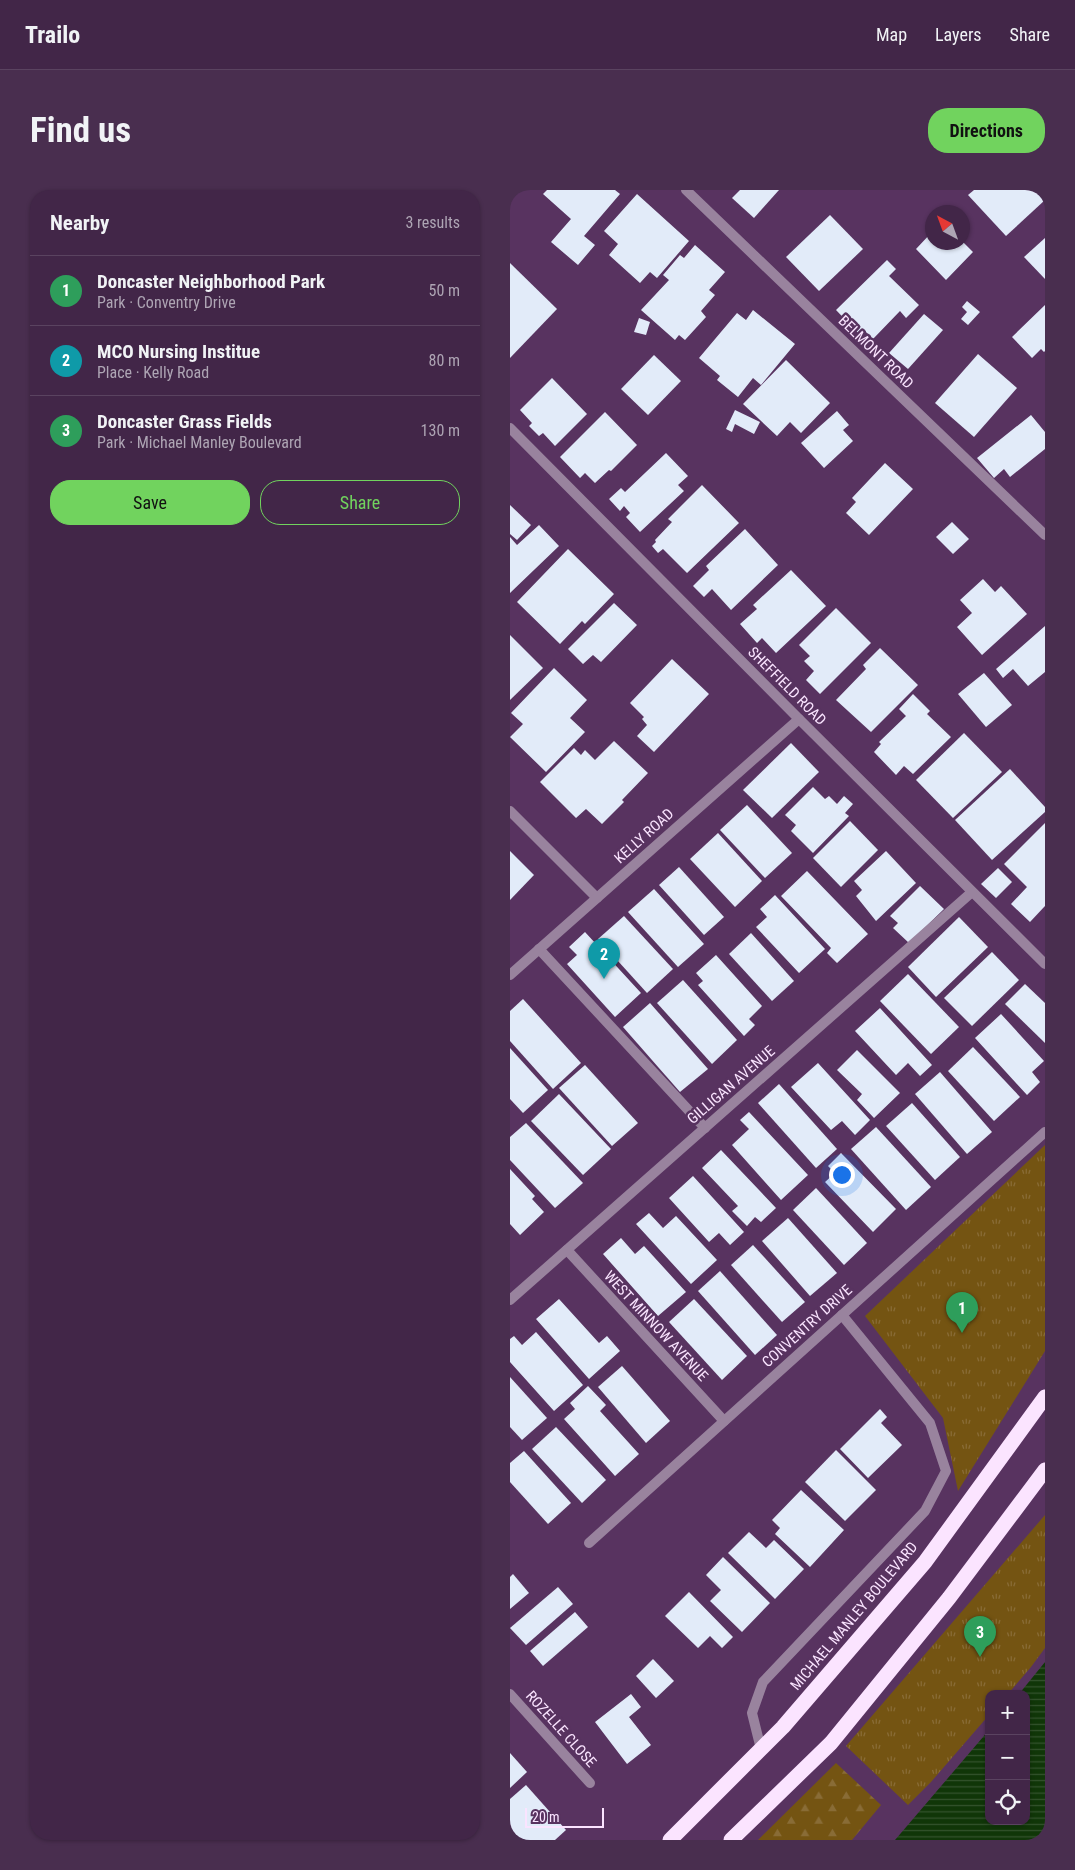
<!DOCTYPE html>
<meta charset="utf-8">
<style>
body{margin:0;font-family:"Roboto Condensed",sans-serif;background:#492e4f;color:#f1f3f6}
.controls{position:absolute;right:15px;bottom:15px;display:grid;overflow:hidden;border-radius:10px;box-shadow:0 1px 4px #0004}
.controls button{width:45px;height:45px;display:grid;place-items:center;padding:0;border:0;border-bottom:1px solid #5a4360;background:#422648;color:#f1f3f6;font:25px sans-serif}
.compass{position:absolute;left:415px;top:15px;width:45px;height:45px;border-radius:50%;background:#422648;box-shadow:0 1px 4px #0004;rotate:319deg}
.scale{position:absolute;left:15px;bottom:12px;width:79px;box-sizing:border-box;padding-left:5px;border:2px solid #fae4ff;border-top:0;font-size:14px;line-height:18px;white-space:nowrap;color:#fae4ff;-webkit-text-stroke:4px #583360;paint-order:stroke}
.you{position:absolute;left:331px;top:984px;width:18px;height:18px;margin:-12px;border:4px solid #fff;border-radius:50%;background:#1a73e8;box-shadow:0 0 0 8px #1a73e833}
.badge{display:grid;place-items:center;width:32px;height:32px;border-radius:50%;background:#71d35e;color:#fff;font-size:16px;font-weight:700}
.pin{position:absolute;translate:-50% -41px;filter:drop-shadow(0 1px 2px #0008)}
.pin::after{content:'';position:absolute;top:26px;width:18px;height:15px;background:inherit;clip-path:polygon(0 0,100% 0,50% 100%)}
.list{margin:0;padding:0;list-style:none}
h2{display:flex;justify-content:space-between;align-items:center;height:65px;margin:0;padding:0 20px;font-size:21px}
h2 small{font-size:16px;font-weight:400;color:#aea5b4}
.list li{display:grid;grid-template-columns:32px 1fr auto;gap:15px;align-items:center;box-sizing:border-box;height:70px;padding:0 20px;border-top:1px solid #5a4360}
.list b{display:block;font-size:19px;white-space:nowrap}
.list p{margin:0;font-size:16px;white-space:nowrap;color:#aea5b4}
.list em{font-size:16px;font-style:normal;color:#aea5b4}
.actions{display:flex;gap:10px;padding:15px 20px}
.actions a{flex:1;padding:11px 0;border:1px solid #71d35e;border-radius:20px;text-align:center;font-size:18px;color:#71d35e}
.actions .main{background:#71d35e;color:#111}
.icon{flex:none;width:28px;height:28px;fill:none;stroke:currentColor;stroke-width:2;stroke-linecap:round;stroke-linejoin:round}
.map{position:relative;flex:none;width:535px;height:1650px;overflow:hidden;border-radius:20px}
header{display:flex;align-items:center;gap:30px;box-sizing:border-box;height:70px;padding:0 25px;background:#422648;border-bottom:1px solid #5a4360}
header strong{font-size:24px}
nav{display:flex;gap:28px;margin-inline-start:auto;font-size:18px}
.intro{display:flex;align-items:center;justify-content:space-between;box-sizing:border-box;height:120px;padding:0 30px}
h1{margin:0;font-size:35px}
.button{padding:12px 22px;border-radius:20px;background:#71d35e;color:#111;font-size:18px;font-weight:700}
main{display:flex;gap:30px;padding:0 30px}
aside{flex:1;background:#422648;border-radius:20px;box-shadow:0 1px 4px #0004}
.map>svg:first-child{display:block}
.forest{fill:url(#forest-firs)}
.park{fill:url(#park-tufts)}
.water{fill:url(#water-rules)}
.building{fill:#e2ebf9}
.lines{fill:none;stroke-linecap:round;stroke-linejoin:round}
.street{stroke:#99839e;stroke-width:10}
.highway{stroke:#fbe4ff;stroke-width:15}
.labels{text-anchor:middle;stroke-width:5;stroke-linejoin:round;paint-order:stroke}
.street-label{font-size:15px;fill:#fae4ff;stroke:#583360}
</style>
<header>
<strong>Trailo</strong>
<nav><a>Map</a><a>Layers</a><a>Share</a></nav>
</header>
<div class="intro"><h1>Find us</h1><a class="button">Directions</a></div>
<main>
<aside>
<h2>Nearby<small>3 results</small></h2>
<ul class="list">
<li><span class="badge" style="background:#2e9e5b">1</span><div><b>Doncaster Neighborhood Park</b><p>Park · Conventry Drive</p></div><em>50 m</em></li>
<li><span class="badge" style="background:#0f9aa8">2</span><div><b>MCO Nursing Institue</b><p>Place · Kelly Road</p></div><em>80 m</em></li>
<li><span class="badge" style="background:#2e9e5b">3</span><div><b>Doncaster Grass Fields</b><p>Park · Michael Manley Boulevard</p></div><em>130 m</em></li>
</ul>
<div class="actions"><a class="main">Save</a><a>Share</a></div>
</aside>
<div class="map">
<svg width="535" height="1650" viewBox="0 0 535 1650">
<defs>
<pattern id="forest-firs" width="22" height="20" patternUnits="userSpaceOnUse" patternTransform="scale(1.25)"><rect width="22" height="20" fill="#745412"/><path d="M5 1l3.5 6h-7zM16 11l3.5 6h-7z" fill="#896c36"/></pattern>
<pattern id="park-tufts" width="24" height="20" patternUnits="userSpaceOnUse" patternTransform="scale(1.25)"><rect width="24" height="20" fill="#745412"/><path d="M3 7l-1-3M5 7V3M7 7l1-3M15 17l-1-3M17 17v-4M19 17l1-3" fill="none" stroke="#896c36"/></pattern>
<pattern id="water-rules" width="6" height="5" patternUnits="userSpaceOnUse" patternTransform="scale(1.25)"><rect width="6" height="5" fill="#103608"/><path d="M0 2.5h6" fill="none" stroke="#34532d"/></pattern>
</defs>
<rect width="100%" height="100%" fill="#583360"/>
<!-- forest -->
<polygon class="forest" points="326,1573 371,1615 342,1650 248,1650"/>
<!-- park -->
<g class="park">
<polygon points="535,955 535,1161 448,1301 433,1228 355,1126"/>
<polygon points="535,1325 535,1458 521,1477 498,1504 479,1504 479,1525 421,1592 398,1615 336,1556"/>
</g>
<!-- water -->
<polygon class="water" points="535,1472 535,1650 385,1650 479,1540 479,1631 516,1631 516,1504 509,1504"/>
<!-- building -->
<g class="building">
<polygon points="37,0 105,0 110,4 74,46 85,55 68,75 41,52 61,29 33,4"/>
<polygon points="230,0 269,0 244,28 222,8"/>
<polygon points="464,0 535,0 535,10 496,46 458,5"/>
<polygon points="127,4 179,51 147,88 140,82 130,93 99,65 108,54 94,41"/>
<polygon points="320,25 353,59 309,101 276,67"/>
<polygon points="422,42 422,52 453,52 463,62 436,90 406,59"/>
<polygon points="535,48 535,89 514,67"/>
<polygon points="185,55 215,82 199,100 205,105 191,121 196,127 175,150 169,145 165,150 131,120 159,90 153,85 170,65 174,68"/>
<polygon points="377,70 386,79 379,86 409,115 396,128 390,121 363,149 355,141 350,145 326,120"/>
<polygon points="0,73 47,119 0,168"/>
<polygon points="457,111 470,122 458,135 451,129 457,122 452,117"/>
<polygon points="535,115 535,161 534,162 531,159 522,168 502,147"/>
<polygon points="243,120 285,154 251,195 243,188 228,207 207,190 210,186 189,168 227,123 236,130"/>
<polygon points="414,124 433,140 398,179 379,163"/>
<polygon points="129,128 140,132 136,145 124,142"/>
<polygon points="468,164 507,198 464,247 425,213"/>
<polygon points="144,165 171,191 138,225 111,199"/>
<polygon points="276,170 320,213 291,243 280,232 267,246 233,214"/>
<polygon points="42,188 77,224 45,256 33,243 29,246 19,236 22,233 10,220"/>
<polygon points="225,220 250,232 244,244 225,234 222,242 216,239"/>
<polygon points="327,221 339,235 333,240 343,251 314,278 291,253"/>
<polygon points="95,222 127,255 101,281 99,280 85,293 75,283 70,288 50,267"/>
<polygon points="521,225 535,242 535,259 500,287 494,279 484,288 467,268"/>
<polygon points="156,263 178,286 168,295 174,301 130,342 116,327 120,323 114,316 110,321 99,309 111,298 115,302"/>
<polygon points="375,273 403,299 359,345 336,323 346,312 342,308"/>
<polygon points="192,295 229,333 177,383 153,359 148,363 142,356 146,352 145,350 162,332 158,329"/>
<polygon points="0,315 21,335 7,350 0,344"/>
<polygon points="442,332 459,349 443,364 426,347"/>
<polygon points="29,335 49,356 0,403 0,347 7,355"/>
<polygon points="235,339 268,375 221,420 202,399 194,407 183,396 199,380 196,376"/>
<polygon points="58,359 104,404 75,434 72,431 50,454 7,412"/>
<polygon points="281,380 316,416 266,463 252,448 247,453 230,434 247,419 243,415"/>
<polygon points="473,389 485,402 491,396 517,424 472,465 447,437 462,423 450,410"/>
<polygon points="104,413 127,435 91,472 83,465 73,474 58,459"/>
<polygon points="326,418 361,453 310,504 296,490 304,481 294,471 300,466 289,455"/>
<polygon points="535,436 535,482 518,496 503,479 493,488 486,479"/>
<polygon points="0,445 33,478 0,510"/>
<polygon points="370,458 408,495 361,542 326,510 356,479 353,475"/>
<polygon points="162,469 199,504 144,562 127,546 137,535 132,529 134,527 120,513"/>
<polygon points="44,478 77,510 60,528 75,542 36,582 0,547 13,534 1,523"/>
<polygon points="474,483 502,515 476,537 448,504"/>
<polygon points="403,504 420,521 417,524 441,547 403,584 394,576 386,585 364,562 371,554 369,552 396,526 389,519"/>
<polygon points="454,543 492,582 443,628 406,590"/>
<polygon points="104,551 138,583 112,610 114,612 92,634 76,619 66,628 30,592 64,558 71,565 75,560 85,570"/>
<polygon points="281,553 309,582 262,628 233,600"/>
<polygon points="500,579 535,617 535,622 482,670 445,630"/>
<polygon points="303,597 315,609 319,606 327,614 334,606 343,614 335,623 339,626 303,663 281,641 286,635 275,625"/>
<polygon points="237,615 282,663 255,688 210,640"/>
<polygon points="340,631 368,660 331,697 303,668"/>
<polygon points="535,633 535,716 520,732 501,714 517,697 494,674"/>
<polygon points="208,643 252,691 225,717 180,669"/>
<polygon points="0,661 24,685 0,710"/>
<polygon points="376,661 406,693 366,731 346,706 352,700 344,691"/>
<polygon points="169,677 214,727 194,745 149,695"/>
<polygon points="488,678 502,692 486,708 471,694"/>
<polygon points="297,681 358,744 327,773 317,763 321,758 271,706"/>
<polygon points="410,696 434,719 399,753 383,738 388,733 380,726"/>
<polygon points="144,699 194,754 168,777 118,722"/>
<polygon points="265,705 315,759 289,783 246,737 257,727 250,719"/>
<polygon points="114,726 163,779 137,803 88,749"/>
<polygon points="449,727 478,757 426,807 398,777"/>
<polygon points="75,742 131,803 105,827 57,774 67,765 59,757"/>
<polygon points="241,743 284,791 262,811 219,764"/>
<polygon points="482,762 509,790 462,836 434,808"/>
<polygon points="206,765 252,816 239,829 245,835 234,846 188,795 193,791 186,783"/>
<polygon points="398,784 449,837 421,864 370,811"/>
<polygon points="173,790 227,850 202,874 147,813"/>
<polygon points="515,794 535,813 535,853 495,814"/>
<polygon points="13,809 71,873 43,899 0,851 0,821"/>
<polygon points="140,813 198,879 170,902 113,837"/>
<polygon points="370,818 422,875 410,886 398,873 386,885 345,841"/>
<polygon points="491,824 534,871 522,882 530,892 517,905 465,848"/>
<polygon points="463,857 510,907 484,931 438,881"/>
<polygon points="0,858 38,900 13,923 0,909"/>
<polygon points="347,860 390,903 364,928 347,910 352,904 327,880"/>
<polygon points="308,873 360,930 345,945 332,931 321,940 281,897"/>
<polygon points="75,875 128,933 102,956 49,898"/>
<polygon points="430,882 482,942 457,964 405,904"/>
<polygon points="269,894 327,959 306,978 248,913"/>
<polygon points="49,904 101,959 73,985 21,931"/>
<polygon points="402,913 450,967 425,990 376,936"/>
<polygon points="239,922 298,985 271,1010 222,955 239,939 230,930"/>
<polygon points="16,933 73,993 45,1018 0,970 0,947"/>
<polygon points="366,937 421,997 396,1020 341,959"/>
<polygon points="211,960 266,1018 251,1032 245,1027 237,1036 222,1021 228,1016 192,978"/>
<polygon points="331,963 386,1019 363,1042 315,992 325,983 318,976"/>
<polygon points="0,979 25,1006 22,1009 34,1022 10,1045 0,1034"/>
<polygon points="183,986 234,1042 220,1055 209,1043 199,1052 159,1008"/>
<polygon points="306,998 357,1053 334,1075 283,1020"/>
<polygon points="139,1023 153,1038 166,1026 207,1070 181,1094 126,1034"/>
<polygon points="278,1028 327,1083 300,1106 252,1051"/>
<polygon points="111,1048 125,1064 134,1056 176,1102 148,1126 93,1064"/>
<polygon points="243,1055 295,1112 272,1132 221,1075"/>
<polygon points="210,1081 267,1145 245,1165 188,1101"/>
<polygon points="49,1109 89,1153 97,1146 110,1161 79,1189 26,1129"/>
<polygon points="184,1109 237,1166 212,1190 159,1132"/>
<polygon points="26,1142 73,1195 44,1221 0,1172 0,1149 4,1146 12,1155"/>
<polygon points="112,1176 160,1231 136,1253 88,1197"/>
<polygon points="0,1187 37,1228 12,1250 0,1237"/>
<polygon points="78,1196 96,1215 90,1221 129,1264 105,1286 54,1229 65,1219 60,1213"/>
<polygon points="370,1219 377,1227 371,1233 392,1255 358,1288 330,1259"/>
<polygon points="46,1237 96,1290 72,1313 22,1259"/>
<polygon points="326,1260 366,1300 335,1331 295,1292"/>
<polygon points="14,1261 61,1313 38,1334 0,1292 0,1273"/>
<polygon points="291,1300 334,1340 300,1377 265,1344 270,1338 262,1330"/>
<polygon points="239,1342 256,1358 264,1350 294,1379 265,1409 218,1363"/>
<polygon points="213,1367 260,1413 232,1442 200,1411 211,1400 196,1385"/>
<polygon points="3,1384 19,1403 0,1419 0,1387"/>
<polygon points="48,1397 63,1414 16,1455 0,1438"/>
<polygon points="179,1402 223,1447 212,1458 200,1446 188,1458 155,1426"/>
<polygon points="65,1422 78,1437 33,1476 20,1461"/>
<polygon points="143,1469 164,1491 146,1508 126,1486"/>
<polygon points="121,1504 131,1517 119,1527 141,1555 117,1574 85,1532"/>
<polygon points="0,1563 17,1582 0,1598"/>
<polygon points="16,1595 56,1640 45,1650 0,1650 0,1609"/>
</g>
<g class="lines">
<!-- street -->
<g class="street">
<polyline points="176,0 535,345"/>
<polyline points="0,238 289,529 535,774"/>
<polyline points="0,621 87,708"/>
<polyline points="29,759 195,938"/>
<polyline points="0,785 289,529"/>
<polyline points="57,1060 214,1231"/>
<polyline points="0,1110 462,702"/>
<polyline points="79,1353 535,942"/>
<polyline points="0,1504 80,1593"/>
<polyline points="251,1559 242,1523 253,1492 415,1321 436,1281 420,1233 332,1125"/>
</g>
<!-- highway -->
<g class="highway">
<polyline points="160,1650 273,1537 415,1372 535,1207"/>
<polyline points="221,1650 321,1553 439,1408 535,1280"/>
</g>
</g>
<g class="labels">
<!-- street labels -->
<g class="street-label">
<text transform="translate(366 162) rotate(44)" y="5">BELMONT ROAD</text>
<text transform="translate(277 496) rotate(45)" y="5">SHEFFIELD ROAD</text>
<text transform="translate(134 646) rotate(-42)" y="5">KELLY ROAD</text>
<text transform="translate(221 895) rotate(-41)" y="5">GILLIGAN AVENUE</text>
<text transform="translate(146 1136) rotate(47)" y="5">WEST MINNOW AVENUE</text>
<text transform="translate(297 1136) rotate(-42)" y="5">CONVENTRY DRIVE</text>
<text transform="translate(344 1426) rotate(-50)" y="5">MICHAEL MANLEY BOULEVARD</text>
<text transform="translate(51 1539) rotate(48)" y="5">ROZELLE CLOSE</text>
</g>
</g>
</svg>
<div class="controls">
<button>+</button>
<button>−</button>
<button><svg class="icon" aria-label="locate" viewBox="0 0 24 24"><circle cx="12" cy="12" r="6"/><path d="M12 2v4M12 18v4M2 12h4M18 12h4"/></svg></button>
</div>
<svg class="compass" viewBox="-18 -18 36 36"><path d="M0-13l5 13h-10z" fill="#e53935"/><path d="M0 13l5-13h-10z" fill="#aea5b4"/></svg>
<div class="scale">20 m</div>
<div class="you"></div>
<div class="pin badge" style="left:452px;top:1143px;background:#2e9e5b">1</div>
<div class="pin badge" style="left:94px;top:789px;background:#0f9aa8">2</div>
<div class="pin badge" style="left:470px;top:1467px;background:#2e9e5b">3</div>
</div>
</main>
